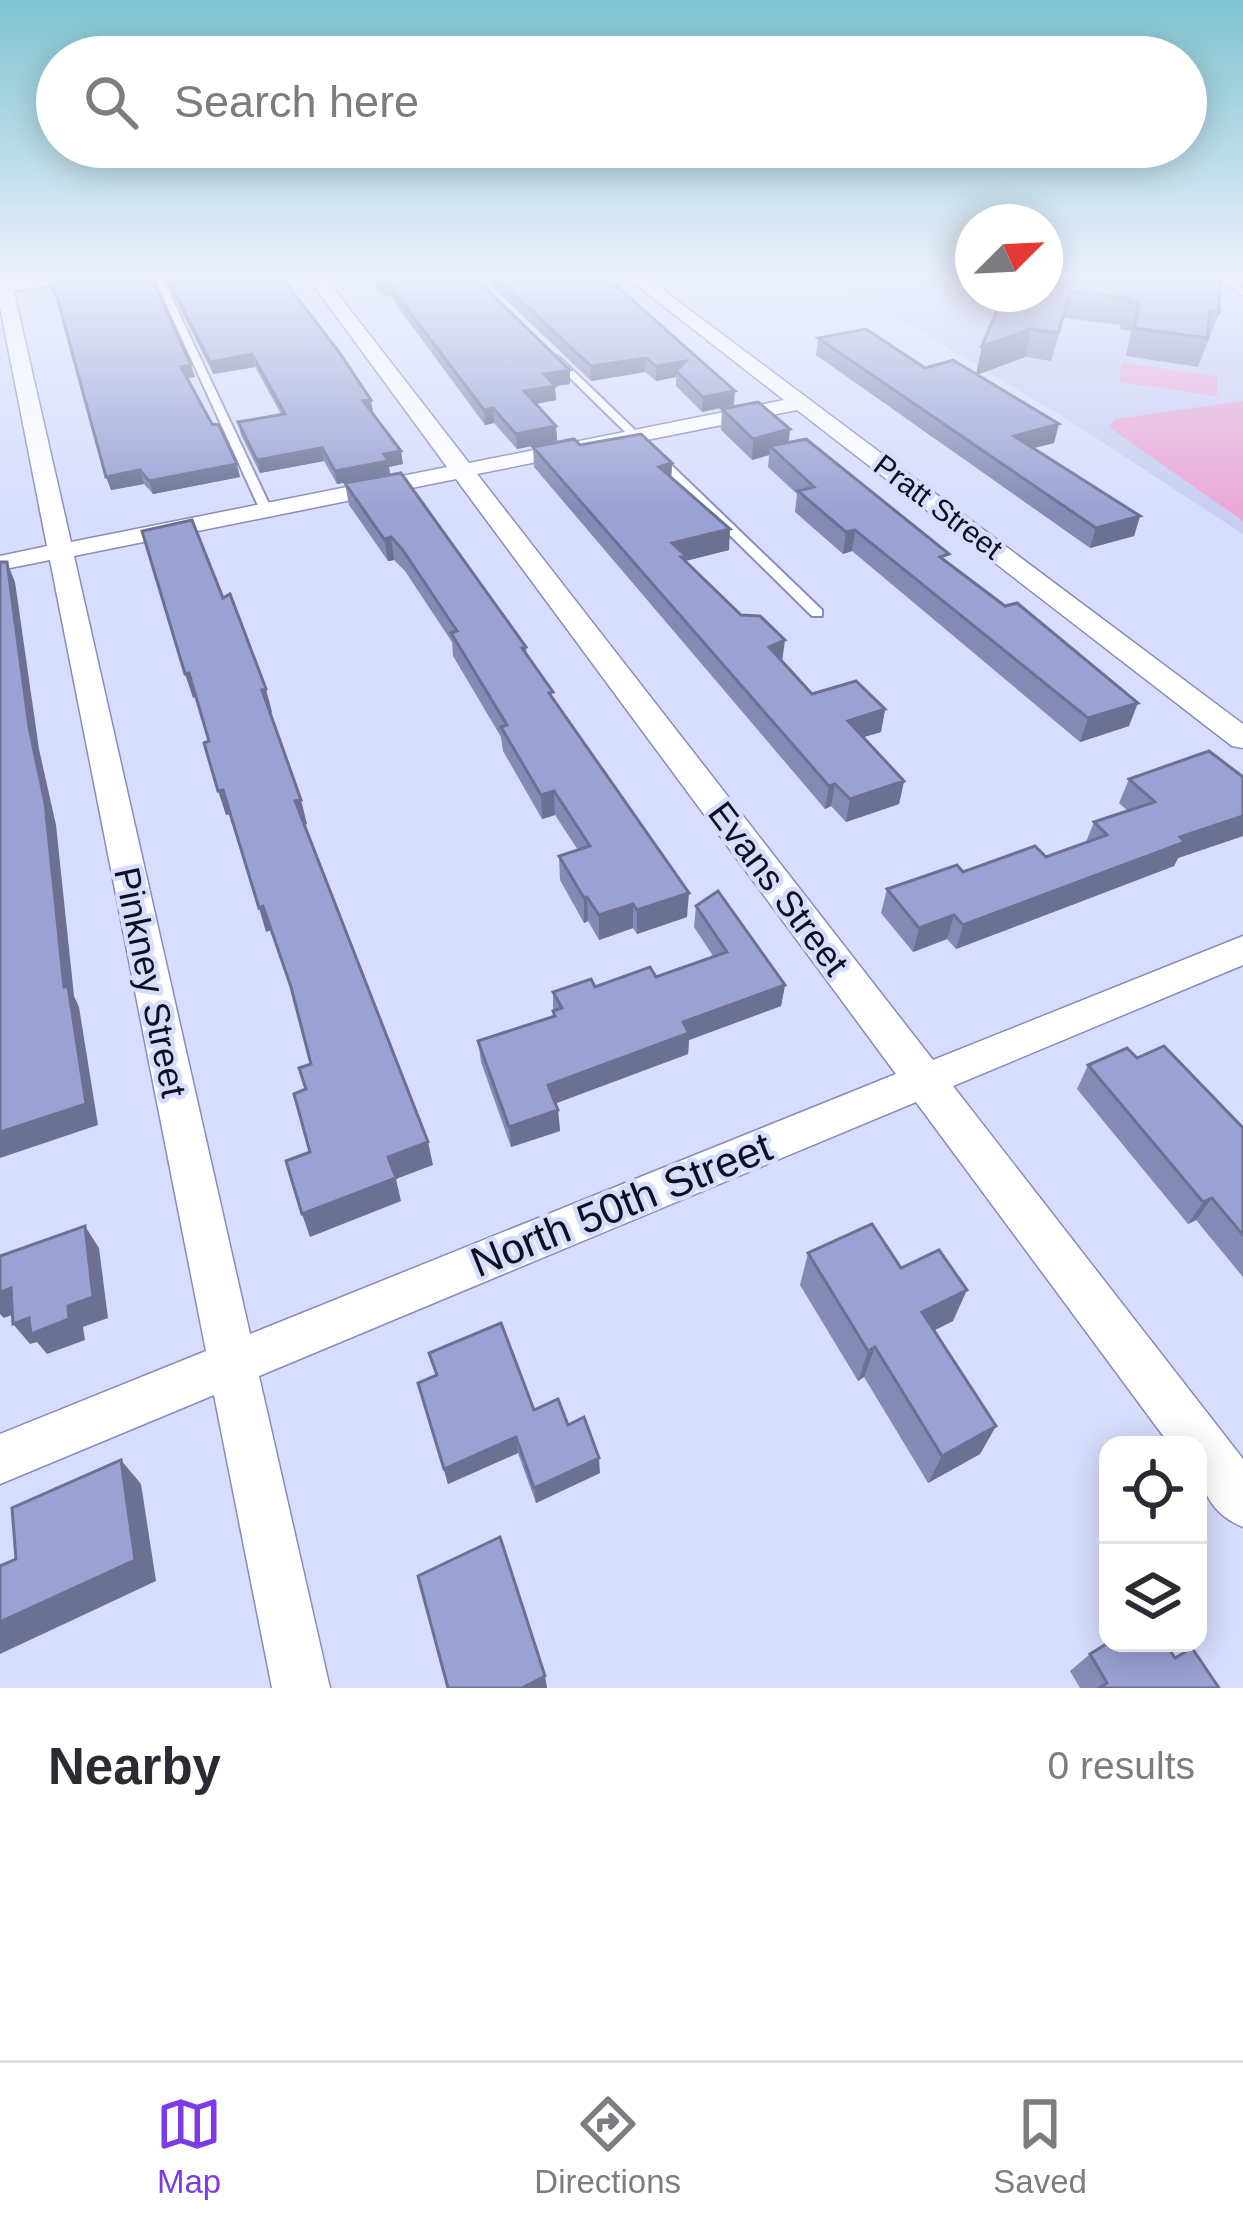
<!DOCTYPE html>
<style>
body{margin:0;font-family:Helvetica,sans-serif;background:#f7f7f7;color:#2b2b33}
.controls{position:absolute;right:36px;bottom:36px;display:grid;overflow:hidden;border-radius:24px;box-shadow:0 6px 30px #0003}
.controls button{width:108px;height:108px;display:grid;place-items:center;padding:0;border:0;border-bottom:3px solid #e1e1e2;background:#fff;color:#2b2b33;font:60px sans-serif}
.compass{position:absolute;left:955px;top:204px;width:108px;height:108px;border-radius:50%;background:#fff;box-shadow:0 6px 30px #0003;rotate:66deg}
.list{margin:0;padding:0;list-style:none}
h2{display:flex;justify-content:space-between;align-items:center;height:156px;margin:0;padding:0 48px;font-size:51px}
h2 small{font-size:39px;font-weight:400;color:#7c7c81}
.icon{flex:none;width:66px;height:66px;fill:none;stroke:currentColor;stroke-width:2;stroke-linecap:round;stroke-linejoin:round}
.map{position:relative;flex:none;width:1243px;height:1688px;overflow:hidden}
.search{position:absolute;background:#fff;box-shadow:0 6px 30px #0003;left:36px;right:36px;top:36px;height:132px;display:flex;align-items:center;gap:30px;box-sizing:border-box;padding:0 42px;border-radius:66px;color:#7c7c81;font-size:45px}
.sheet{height:372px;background:#fff}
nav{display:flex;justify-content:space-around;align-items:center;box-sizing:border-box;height:168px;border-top:3px solid #e1e1e2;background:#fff;font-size:33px;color:#7c7c81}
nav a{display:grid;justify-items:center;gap:6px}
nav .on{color:#7c3aed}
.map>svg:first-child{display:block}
.built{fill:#c8cef2}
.green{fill:#eaa8d6}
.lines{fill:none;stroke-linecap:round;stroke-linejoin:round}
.service-casing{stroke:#868cbe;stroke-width:4}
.minor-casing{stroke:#868cbe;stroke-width:3}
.secondary-casing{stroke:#868cbe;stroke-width:3}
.service{fill:#fff;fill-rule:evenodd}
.minor{fill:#fff;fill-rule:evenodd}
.secondary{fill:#fff;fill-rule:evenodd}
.wall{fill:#848ab5}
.shaded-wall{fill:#6c7194}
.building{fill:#9aa1d3;stroke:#6c7194;stroke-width:3}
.labels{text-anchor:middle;stroke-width:9;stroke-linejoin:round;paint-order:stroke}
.far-street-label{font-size:30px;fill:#0e1022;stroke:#d8ddfd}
.street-label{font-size:36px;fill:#0e1022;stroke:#d8ddfd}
.near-street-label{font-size:42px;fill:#0e1022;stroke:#d8ddfd}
</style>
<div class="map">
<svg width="1243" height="1688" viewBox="0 0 1243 1688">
<rect width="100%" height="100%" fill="#d8ddfd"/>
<!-- built -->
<polygon class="built" points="826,275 973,275 973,294 1045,294 1045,275 1243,275 1243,534 1070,421"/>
<!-- green -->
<g class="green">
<polygon points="1122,363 1217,376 1217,396 1119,382"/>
<polygon points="1243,401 1243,521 1109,427 1116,419"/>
</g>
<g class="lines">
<!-- service casing -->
<g class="service-casing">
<g id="service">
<polygon points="153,275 161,275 272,510 270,512 260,510"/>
<polygon points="1216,275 1226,275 1243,288 1243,295"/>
<polygon points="552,356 558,356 822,610 822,616 812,616 552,360"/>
</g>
</g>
<!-- minor casing -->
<g class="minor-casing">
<path id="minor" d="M0,275H10L71,542L447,467L306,275H323L469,463L784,400L624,275H643L1243,724V748L1232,746L797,410L477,474L933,1060L1243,936V965L953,1086L1243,1459V1527C1206,1512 1198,1482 1198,1445H1170L916,1102L259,1376L330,1688H272L214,1395L0,1484V1434L206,1351L50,560L0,570V556L47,546L0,307ZM456,479L896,1074L250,1334L74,556Z"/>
</g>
<!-- secondary casing -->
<g class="secondary-casing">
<polygon id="secondary" points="25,275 89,275 77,282 0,293 0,279"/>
</g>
<!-- service -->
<use href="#service" class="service"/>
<!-- minor -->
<use href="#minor" class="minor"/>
<!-- secondary -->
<use href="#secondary" class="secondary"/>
</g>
<!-- wall -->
<g class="wall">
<polygon points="163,275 280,275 371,400 373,413 371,413 403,464 389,467 390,474 337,484 324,461 260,473 241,435 238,422 281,414 255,367 213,374"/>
<polygon points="366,275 472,275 570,384 555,386 556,400 536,404 556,426 557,441 517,449 494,423 485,425 389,295 384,296"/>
<polygon points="480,275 604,275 734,405 702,412 676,386 676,377 656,381 645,372 591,381"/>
<polygon points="1045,275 1219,313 1198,367 1126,356 1131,331 1120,329 1121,325 1064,318 1051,361 1025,357 977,375 1054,443 1034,448 1140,516 1134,536 1090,548 816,355 818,338 925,368 976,375 982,346 998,307 996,306 998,294 1045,294"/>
<polygon points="47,279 195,377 187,378 240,477 153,494 144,484 111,490 59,306"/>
<polygon points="722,409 788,442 947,562 1129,726 1080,742 852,551 843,554 795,512 797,494 768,467 769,455 752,460 721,430"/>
<polygon points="580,445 672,463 671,477 729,550 685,561 812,694 885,709 881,732 863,737 904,781 899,804 846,822 831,806 825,809 534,467 533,447"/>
<polygon points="345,483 526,647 527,656 687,917 637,934 633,928 599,940 588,921 584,923 560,880 559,856 578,850 555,815 542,819 503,751 501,737 453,656 452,642 405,571 394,560 388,561 349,505"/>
<polygon points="1243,777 1243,836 1178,858 1174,866 956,949 947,939 913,952 881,913 887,889 963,872 1046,857 1086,842 1094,822 1128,811 1119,803 1129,779"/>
<polygon points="696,906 785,985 781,1006 689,1040 688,1054 555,1103 558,1110 560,1131 511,1147 481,1062 478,1041 553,1017 553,992 656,977 713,956 694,927"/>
<polygon points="1137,1058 1243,1128 1243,1277 1196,1220 1188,1224 1077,1089 1088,1065"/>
<polygon points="808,1253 901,1268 953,1321 934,1330 996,1426 980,1454 928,1483 864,1377 858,1381 800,1285"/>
<polygon points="429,1353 534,1410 568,1425 600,1473 536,1503 518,1453 448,1484 418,1383 436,1376"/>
<polygon points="1090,1654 1175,1658 1219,1688 1080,1688 1070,1671"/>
</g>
<!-- shaded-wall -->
<g class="shaded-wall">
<polygon points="387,282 389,295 384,296 382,283"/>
<polygon points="1031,329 1025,357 976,375 982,346"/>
<polygon points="252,354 255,367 213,374 210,362"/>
<polygon points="646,358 645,372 591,381 591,366"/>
<polygon points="686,361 676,371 676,377 656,381 656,366"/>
<polygon points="191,365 195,377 184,379 181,367"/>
<polygon points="570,370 570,384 555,386 556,400 525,406 524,391 544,374"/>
<polygon points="735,391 734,405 702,412 703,397"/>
<polygon points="371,400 373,413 365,414 363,401"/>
<polygon points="493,408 494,423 485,425 484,410"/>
<polygon points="1059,424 1054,443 1009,454 1014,436"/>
<polygon points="556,426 557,441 517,449 516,434"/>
<polygon points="790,429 788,450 770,446 769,455 752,460 753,439"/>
<polygon points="322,448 324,461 260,473 257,460"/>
<polygon points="401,451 403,464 389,467 390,474 337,484 335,471 384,454"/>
<polygon points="672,463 671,483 659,467"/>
<polygon points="237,464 240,477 153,494 149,481"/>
<polygon points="140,470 144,484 111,490 106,477"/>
<polygon points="1140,516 1134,536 1090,548 1096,528"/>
<polygon points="730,529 729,550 685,561 685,578 672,543"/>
<polygon points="855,530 852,551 843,554 846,532"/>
<polygon points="391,537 394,560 388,561 384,539"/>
<polygon points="7,562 15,582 39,749 56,825 74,996 79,1007 98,1125 0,1158 0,1132 64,987"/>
<polygon points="785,640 782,662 769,647"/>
<polygon points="189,673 196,697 193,698 185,674"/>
<polygon points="266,689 272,712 268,714 262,690"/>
<polygon points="1138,703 1129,726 1080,742 1088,718"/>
<polygon points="885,709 881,732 844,743 848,721"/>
<polygon points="904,781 899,804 846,822 850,799"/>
<polygon points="835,784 831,806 825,809 829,786"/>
<polygon points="223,790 231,814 226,815 218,791"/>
<polygon points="554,791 555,815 542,819 541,795"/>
<polygon points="301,800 307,824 301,826 295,801"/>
<polygon points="1243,816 1243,836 1178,858 1174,866 956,949 963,925 1180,837"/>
<polygon points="689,893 687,917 637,934 637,910"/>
<polygon points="587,897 588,921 584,923 584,898"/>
<polygon points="633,904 633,928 599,940 599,915"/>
<polygon points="263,906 271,930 266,932 259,908"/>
<polygon points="954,915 947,939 913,952 919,928"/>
<polygon points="785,985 781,1006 689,1040 688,1054 549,1106 548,1085 683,1022"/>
<polygon points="558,1110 560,1131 511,1147 509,1127"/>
<polygon points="428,1142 433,1165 396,1179 401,1201 310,1237 302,1214 388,1157"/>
<polygon points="1212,1198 1196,1220 1188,1224 1203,1202"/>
<polygon points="85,1226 99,1248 108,1318 83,1327 85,1340 47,1354 37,1342 30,1344 13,1324 68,1306"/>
<polygon points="11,1288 27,1309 4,1318 0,1314 0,1292"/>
<polygon points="967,1290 953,1321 909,1343 922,1312"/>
<polygon points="875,1347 864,1377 858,1381 868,1351"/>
<polygon points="996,1426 980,1454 928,1483 942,1456"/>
<polygon points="516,1437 518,1453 448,1484 444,1469"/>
<polygon points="599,1458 600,1473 536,1503 534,1488"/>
<polygon points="121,1460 141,1484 156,1581 0,1654 0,1622"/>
<polygon points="545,1676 547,1688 522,1688"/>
</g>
<!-- building -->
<g class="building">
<polygon points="73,275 150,275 191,365 181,367 212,424 219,425 237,464 149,481 140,470 106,477 57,297 47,279"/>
<polygon points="166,275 280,275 339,352 371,400 363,401 401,451 384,454 388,461 335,471 322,448 257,460 238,422 285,414 252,354 210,362"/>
<polygon points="375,275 472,275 570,370 544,374 555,386 524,391 556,426 516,434 493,408 484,410 387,282 382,283"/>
<polygon points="493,275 604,275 735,391 703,397 676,371 686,361 656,366 646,358 591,366"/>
<polygon points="1045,275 1220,275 1219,313 1210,311 1207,338 1134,328 1139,303 1128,302 1129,298 1071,291 1058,333 1031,329 982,346 1004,294 1045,294"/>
<polygon points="866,329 925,368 953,360 1059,424 1014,436 1140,516 1096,528 818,338"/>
<polygon points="758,402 790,429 753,439 722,409"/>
<polygon points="641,434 672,463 659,467 730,529 672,543 686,556 681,557 741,615 760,616 785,640 769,647 812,694 856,681 885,709 848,721 904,781 850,799 835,784 829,786 533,447 574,439 580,445"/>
<polygon points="806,439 949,554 940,557 1005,606 1017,603 1138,703 1088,718 855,530 846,532 798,491 814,487 770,446"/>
<polygon points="401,473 526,647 522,648 553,692 549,693 689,893 637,910 633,904 599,915 587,897 584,898 559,856 590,846 554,791 541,795 501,727 507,725 451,633 457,631 402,549 391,537 384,539 345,483"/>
<polygon points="192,520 223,598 230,594 266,689 262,690 301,800 295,801 428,1142 388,1157 396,1178 302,1214 286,1161 310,1152 294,1094 306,1089 299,1068 311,1064 291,987 263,906 259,908 223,790 218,791 204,743 209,741 189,673 185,674 142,531"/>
<polygon points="0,562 7,562 29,727 45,803 64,987 68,986 86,1104 0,1132"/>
<polygon points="1209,751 1243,777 1243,816 1180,837 1185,842 963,925 954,915 919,928 887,889 957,865 963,872 1035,846 1046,857 1107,835 1094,822 1155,802 1129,779"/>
<polygon points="718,891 785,985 683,1022 689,1033 548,1085 558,1110 509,1127 478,1041 555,1016 553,1011 562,1008 553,992 591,979 595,987 650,967 656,977 727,952 696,906"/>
<polygon points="1164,1046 1243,1128 1243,1235 1212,1198 1203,1202 1088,1065 1127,1048 1137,1058"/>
<polygon points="872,1224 901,1268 939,1250 967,1290 922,1312 996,1426 942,1456 875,1347 868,1351 808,1253"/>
<polygon points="85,1226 93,1297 68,1306 69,1319 31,1334 29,1318 13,1324 11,1288 0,1292 0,1256"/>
<polygon points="501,1323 534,1410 558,1399 568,1425 584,1417 599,1458 534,1488 516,1437 444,1469 418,1383 437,1375 429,1353"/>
<polygon points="121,1460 135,1560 0,1622 0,1566 16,1559 12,1508"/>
<polygon points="500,1537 545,1676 522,1688 448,1688 418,1576"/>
<polygon points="1108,1643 1165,1643 1175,1658 1192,1648 1219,1688 1099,1688 1107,1683 1090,1654"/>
</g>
<!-- sky -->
<linearGradient id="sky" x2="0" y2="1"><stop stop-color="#7ec4cf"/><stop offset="0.54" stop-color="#edf0fe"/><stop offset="1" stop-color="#edf0fe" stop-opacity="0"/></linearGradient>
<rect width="1243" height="511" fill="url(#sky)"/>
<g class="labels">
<!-- far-street labels -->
<g class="far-street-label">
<text transform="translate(938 507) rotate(37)" y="10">Pratt Street</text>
</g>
<!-- street labels -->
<g class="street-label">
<text transform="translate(779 888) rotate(53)" y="13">Evans Street</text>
<text transform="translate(151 982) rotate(78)" y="13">Pinkney Street</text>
</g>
<!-- near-street labels -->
<g class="near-street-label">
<text transform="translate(621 1204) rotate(-22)" y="15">North 50th Street</text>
</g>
</g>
</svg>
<div class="controls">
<button><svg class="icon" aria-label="locate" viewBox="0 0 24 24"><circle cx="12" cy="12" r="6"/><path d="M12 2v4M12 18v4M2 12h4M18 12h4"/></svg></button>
<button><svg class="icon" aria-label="layers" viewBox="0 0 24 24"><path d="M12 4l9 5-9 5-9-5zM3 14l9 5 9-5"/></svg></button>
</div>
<svg class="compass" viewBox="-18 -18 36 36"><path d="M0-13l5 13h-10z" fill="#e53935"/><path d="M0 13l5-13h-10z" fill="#7c7c81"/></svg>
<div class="search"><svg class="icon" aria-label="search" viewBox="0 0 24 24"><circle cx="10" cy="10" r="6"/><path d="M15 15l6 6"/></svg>Search here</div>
</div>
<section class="sheet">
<h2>Nearby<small>0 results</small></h2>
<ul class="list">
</ul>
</section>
<nav>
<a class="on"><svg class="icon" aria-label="map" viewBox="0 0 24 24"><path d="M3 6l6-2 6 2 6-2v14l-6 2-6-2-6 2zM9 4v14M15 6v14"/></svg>Map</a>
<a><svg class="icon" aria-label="directions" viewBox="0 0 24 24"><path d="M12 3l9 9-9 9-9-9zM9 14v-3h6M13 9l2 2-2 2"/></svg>Directions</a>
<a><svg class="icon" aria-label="saved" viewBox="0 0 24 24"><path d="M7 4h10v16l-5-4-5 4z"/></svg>Saved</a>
</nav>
